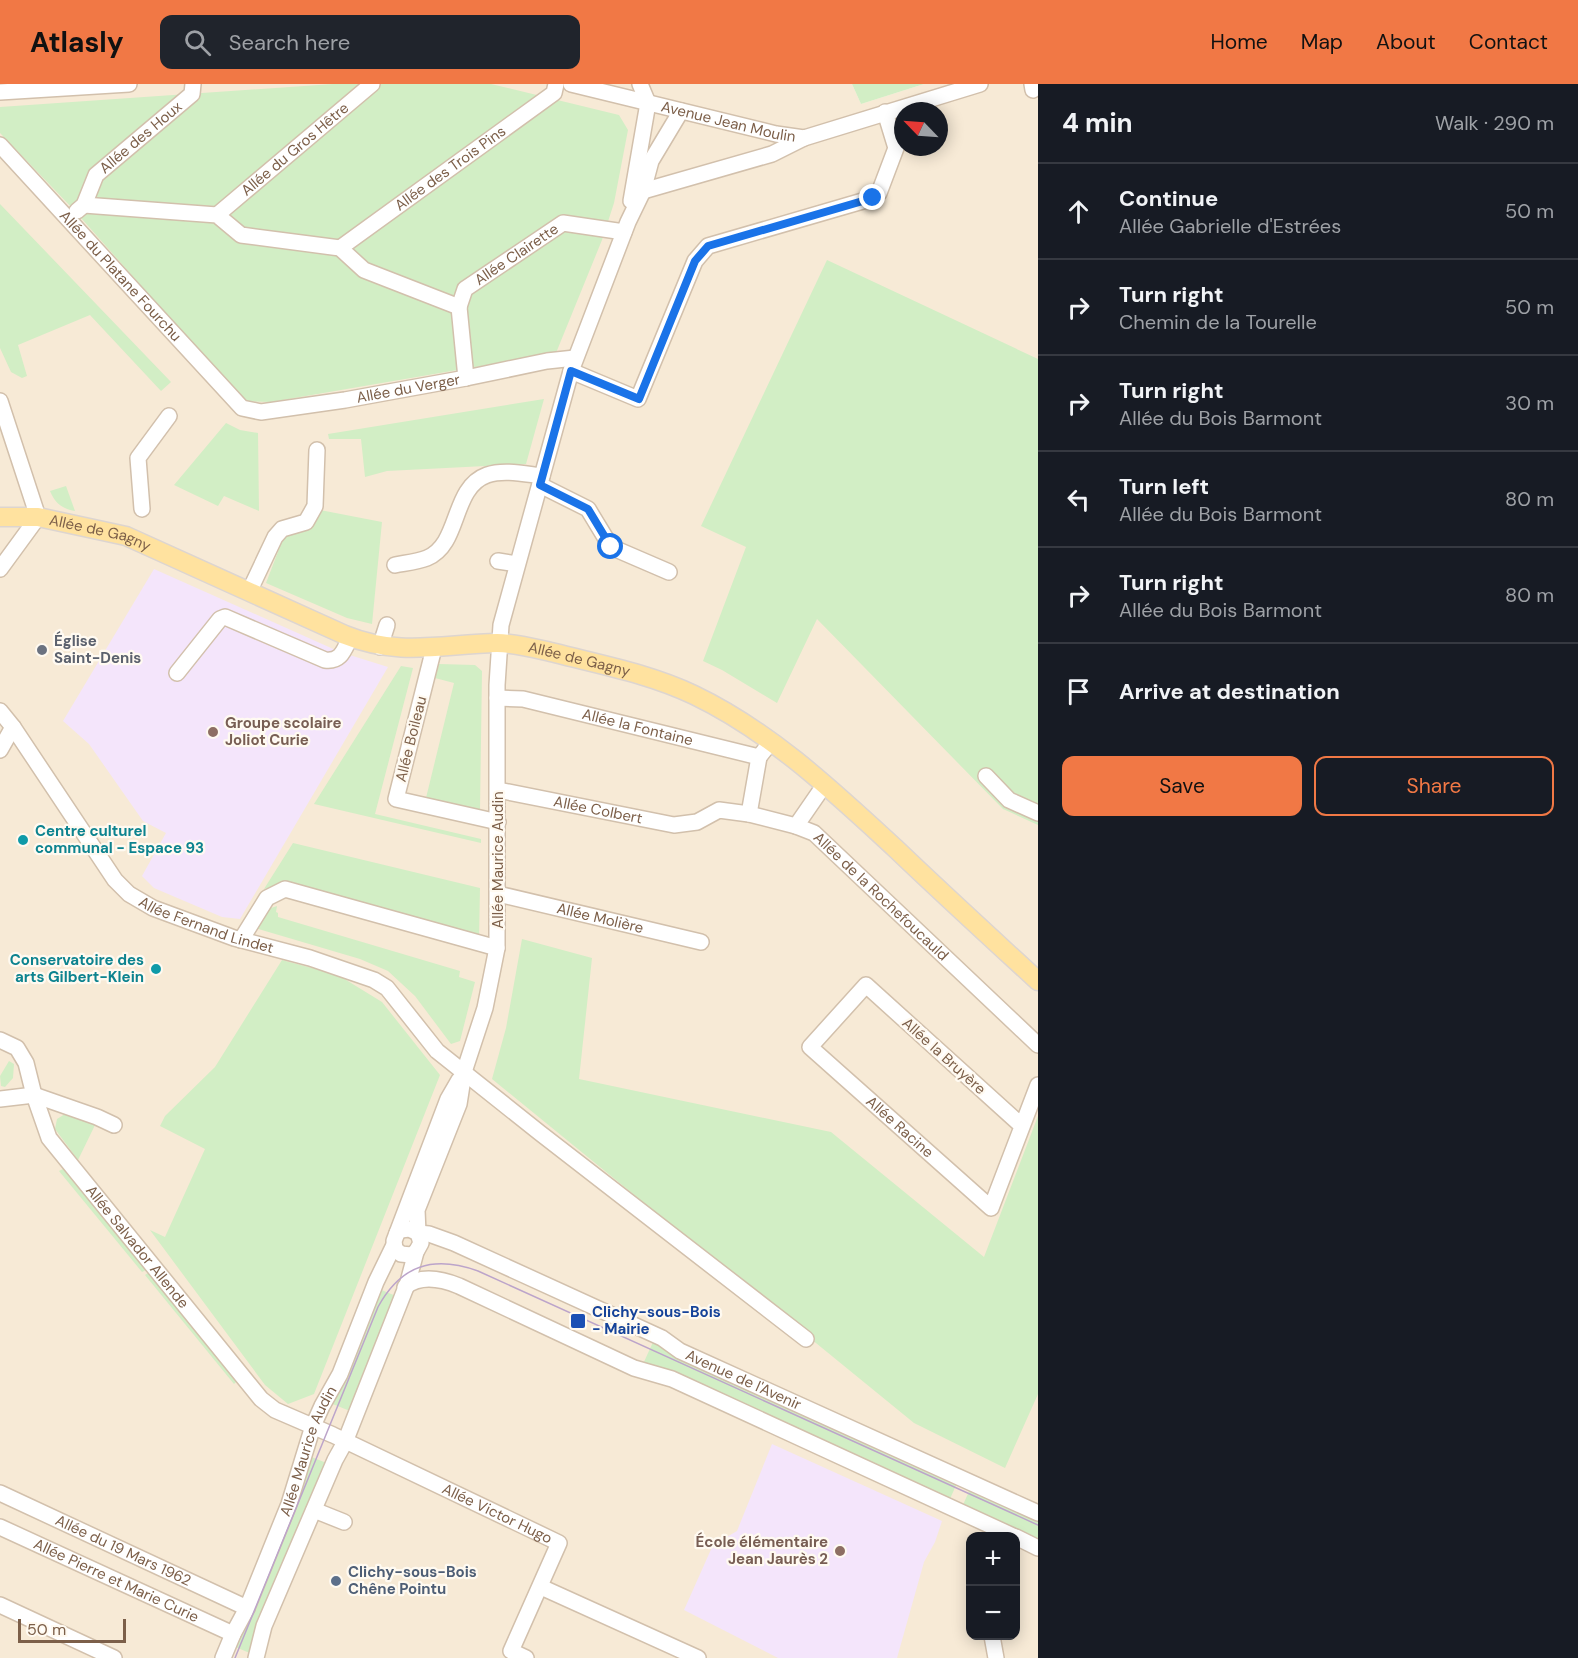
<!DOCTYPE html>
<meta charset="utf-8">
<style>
body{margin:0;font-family:"DM Sans",sans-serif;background:#20242c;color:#f1f3f6}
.controls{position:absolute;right:18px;bottom:18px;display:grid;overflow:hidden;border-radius:12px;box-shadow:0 3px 15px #0003}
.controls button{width:54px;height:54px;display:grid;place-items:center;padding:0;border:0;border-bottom:2px solid #363941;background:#171b24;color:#f1f3f6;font:30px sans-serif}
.compass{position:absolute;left:894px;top:18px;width:54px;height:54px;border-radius:50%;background:#171b24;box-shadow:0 3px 15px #0003;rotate:295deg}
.scale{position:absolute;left:18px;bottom:15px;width:108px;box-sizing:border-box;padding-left:6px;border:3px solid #7c5f49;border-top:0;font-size:16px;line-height:21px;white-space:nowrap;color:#7c5f49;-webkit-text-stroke:4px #fffaf1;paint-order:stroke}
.stop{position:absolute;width:18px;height:18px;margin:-14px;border:4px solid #1a73e8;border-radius:50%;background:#fff}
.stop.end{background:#1a73e8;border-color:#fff;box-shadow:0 2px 6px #0008}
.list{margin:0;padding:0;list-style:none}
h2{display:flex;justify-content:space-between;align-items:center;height:78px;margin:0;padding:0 24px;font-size:26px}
h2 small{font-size:20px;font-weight:400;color:#9ea1a6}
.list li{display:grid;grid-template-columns:39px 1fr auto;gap:18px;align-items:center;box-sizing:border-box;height:96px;padding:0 24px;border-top:2px solid #363941}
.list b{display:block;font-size:22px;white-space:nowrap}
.list p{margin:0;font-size:20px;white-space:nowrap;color:#9ea1a6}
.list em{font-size:20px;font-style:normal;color:#9ea1a6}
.actions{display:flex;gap:12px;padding:18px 24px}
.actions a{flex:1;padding:14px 0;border:2px solid #f17845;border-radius:12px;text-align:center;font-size:21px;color:#f17845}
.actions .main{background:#f17845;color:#111}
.icon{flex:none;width:33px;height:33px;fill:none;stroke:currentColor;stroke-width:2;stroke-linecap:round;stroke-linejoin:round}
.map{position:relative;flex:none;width:1038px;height:1574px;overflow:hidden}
header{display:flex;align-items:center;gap:36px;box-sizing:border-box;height:84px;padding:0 30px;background:#f17845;color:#111}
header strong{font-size:28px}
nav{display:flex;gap:33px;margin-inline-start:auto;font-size:21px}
.search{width:420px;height:54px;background:#20242c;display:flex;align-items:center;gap:15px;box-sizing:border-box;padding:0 21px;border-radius:12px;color:#9ea1a6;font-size:22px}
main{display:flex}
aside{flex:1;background:#171b24}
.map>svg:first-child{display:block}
.residential{fill:#f7ead6;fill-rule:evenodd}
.education{fill:#f4e5fb}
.green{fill:#d2eec5}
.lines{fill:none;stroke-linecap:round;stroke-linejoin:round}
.minor-casing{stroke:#d2c0ac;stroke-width:18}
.major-casing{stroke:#ddd5d0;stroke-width:21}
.minor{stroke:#fff;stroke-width:15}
.major{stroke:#ffe29f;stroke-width:18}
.tram{stroke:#bca4ca;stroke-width:1.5}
.route{stroke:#1a73e8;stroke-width:8}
.worship-dot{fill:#6b7280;stroke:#fffaf1;stroke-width:2}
.education-dot{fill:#8d6e63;stroke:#fffaf1;stroke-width:2}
.culture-dot{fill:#0f9aa8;stroke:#fffaf1;stroke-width:2}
.transit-dot{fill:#1a4fb4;stroke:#fffaf1;stroke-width:2}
.service-dot{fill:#5c6f8a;stroke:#fffaf1;stroke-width:2}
.labels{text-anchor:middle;stroke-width:4.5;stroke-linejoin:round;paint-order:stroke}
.street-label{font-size:15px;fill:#7c5f49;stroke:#fffaf1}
.worship-label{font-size:15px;font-weight:bold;fill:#5b616d;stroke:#fffaf1;text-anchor:start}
.education-label{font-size:15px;font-weight:bold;fill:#785e54;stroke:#fffaf1;text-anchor:start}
.culture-label{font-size:15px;font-weight:bold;fill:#0d838f;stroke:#fffaf1;text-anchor:start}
.transit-label{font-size:15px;font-weight:bold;fill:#164399;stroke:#fffaf1;text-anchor:start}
.service-label{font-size:15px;font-weight:bold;fill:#4e5e75;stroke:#fffaf1;text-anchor:start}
</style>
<header>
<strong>Atlasly</strong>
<div class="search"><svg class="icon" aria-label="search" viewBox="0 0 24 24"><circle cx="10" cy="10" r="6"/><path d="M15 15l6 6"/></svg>Search here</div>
<nav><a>Home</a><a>Map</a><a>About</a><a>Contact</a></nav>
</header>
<main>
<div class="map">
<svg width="1038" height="1574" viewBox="0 0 1038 1574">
<rect width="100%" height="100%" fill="#fef7e9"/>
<!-- residential -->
<path class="residential" d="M0,0H852L861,20L924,0H1038V1574H0ZM903,27H939V63H903ZM970,1452H1016V1552H970Z"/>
<!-- education -->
<g class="education">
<polygon points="154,485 340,568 388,583 240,835 222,833 154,804 142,792 166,749 143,737 89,660 63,637"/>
<polygon points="772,1360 942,1437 935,1458 924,1478 897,1574 778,1574 684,1526 713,1461 737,1447"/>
</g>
<!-- green -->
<g class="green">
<polygon points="333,0 491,0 619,31 628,46 614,119 602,156 556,269 271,318 243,317 74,126 0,49 0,23"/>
<polygon points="852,0 924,0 861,20"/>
<polygon points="0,120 171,298 161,307 90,231 18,261 27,292 22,294 11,288 0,264"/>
<polygon points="827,176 1038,275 1038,741 1003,725 817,535 777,619 722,586 703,577 746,463 701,442"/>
<polygon points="544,315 526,380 387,387 365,393 361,355 329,355 328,350"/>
<polygon points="226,339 240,346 258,349 259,427 224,412 218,422 174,401"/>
<path d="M66,402L75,427C62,425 55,419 50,407Z"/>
<polygon points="320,426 382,438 372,540 347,534 266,499 284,452"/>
<polygon points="439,580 475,581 482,587 480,726 426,714 454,599 435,594"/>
<polygon points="401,582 413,584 375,730 481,755 481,759 314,720"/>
<polygon points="293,759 480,804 479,855 286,799 264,805"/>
<polygon points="277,822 276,828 278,829 278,833 460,887 459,893 475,898 460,957 451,960 415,912 388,887 360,875 255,844 265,826"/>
<polygon points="522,855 592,874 579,995 831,1048 984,1173 1038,1032 1038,1310 1005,1384 914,1339 492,995 506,944"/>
<polygon points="282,876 338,891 382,918 440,991 314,1310 288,1320 265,1301 150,1146 165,1153 205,1065 160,1042 165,1032 215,983"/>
<polygon points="9,977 14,980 13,994 5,1003 1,1002 0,992"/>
<polygon points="65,1030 70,1030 96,1039 78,1076 55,1045 57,1035"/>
<polygon points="63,1085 146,1186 142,1188 59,1087"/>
<polygon points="148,1189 237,1297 234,1300 145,1191"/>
<polygon points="379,1205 396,1212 350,1327 330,1319"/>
<polygon points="654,1256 958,1397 949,1417 643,1280"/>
<polygon points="309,1372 329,1380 252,1570 233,1562"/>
<polygon points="971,1403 1038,1434 1038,1457 962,1423"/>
</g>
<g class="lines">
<!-- minor casing -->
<g class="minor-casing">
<g id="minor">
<path id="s1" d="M571,0L776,50L804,54L980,0"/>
<polyline points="640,0 648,19"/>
<polyline points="1032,0 1033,6"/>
<polyline points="0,8 129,0"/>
<path id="s2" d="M0,61L242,324L261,328L345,316L466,294L547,277L575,274"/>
<polyline points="643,107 772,70 804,54"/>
<polyline points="631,117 648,19"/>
<polyline points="84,121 217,131 241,151 340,164 364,186 459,223 466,294"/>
<path id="s3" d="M77,127L84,121L96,91L192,10L193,0"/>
<path id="s4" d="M217,131L372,0"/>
<path id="s5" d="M340,164L554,9L556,0"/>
<path id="s6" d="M459,223L465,205L563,139L624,148"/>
<polyline points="571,287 638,315 695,177 708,162 873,114 879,109 896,64 885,28"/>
<polyline points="0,317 38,433 0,485"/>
<polyline points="540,401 588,425 611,463 669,488"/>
<polyline points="142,425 138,374 169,332"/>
<polyline points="498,477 517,480"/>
<path d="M395,481C405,479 417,478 427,474C461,460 451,404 487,391C504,385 525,390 542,392"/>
<polyline points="249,508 275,453 282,445 306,438 315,422 317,366"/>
<polyline points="380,563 387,541"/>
<polyline points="434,564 396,715 498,738"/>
<path d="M177,589L220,535L225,533L325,576C341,578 344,566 350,554"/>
<path id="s7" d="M497,614L523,615L759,673L771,658"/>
<path id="s8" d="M0,627L13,643L115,796L129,810L153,824L234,854L310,874L374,896L387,904L437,967L540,1049L806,1255"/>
<polyline points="0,666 13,643"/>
<polyline points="986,692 1009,716 1038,729"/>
<path id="s9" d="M498,706L674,741L697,738L719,726L749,730L796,742L814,749L1038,961"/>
<polyline points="749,730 759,673"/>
<polyline points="796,742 825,700"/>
<path id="s10" d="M498,810L701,858"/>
<polyline points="241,856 267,814 285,805 497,864"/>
<path id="s11" d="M0,956L17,964L26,979L34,1011L49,1054L261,1315L275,1326L333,1351L559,1459L511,1567L526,1574"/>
<polyline points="0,1015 34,1011 97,1033 114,1041"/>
<path id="s12" d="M1022,1042L866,901L810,963L991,1124L1038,1001"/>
<path id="s13" d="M397,1149L401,1146L409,1145L418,1149L429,1150L454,1159L662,1254L680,1267L1038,1429"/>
<polyline points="416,1168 411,1171 401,1170 395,1165 394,1157 448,1015 459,996"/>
<path d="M405,1203C421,1190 442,1195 459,1202L634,1284L672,1295L1013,1452"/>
<path id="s14" d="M0,1409L247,1524"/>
<polyline points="314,1426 344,1438"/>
<path id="s15" d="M0,1443L233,1550"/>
<polyline points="1016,1453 1038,1464"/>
<polyline points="541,1503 698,1574"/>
<polyline points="0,1521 114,1574"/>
<polyline points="992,1552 996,1574"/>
<path id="s16" d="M223,1574L233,1550L247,1524L289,1420L313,1342L322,1322L340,1290L376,1198L394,1161"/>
<polyline points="256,1574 264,1542 335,1376 345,1358 408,1198 416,1168 421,1159 418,1149 417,1126 459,1020 464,988 485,924 497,864 497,601 501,541 571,287 628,138 643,107 651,77 681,27"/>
</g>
</g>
<!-- major casing -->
<g class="major-casing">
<g id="major">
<path id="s17" d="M0,433H38L126,452L345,551C399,573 442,560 497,559C516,559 537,565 555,569C602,581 650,590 694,611C771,648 833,707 895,764C942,809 990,853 1038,897"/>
</g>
</g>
<!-- minor -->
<use href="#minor" class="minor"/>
<!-- major -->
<use href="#major" class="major"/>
<!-- tram -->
<path class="tram" d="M235,1574L378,1223C401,1181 433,1171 478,1187L1038,1441"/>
</g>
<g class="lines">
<!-- route -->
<polyline class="route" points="611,463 588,425 540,401 571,287 639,315 695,177 708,162 873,114"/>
</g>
<!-- markers -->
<circle class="worship-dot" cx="42" cy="566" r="6"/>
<g class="education-dot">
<circle cx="213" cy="648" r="6"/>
<circle cx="840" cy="1467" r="6"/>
</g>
<g class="culture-dot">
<circle cx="23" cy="756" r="6"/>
<circle cx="156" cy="885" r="6"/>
</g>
<rect class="transit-dot" x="570" y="1229" width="16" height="16" rx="3"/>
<circle class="service-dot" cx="336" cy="1497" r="6"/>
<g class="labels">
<!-- street labels -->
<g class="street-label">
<text dy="5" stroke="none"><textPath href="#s1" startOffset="162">Avenue Jean Moulin</textPath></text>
<text dy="5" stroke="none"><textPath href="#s3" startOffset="100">Allée des Houx</textPath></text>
<text dy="5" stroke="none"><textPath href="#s4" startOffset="102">Allée du Gros Hêtre</textPath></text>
<text dy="5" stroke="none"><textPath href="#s5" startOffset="136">Allée des Trois Pins</textPath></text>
<text dy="5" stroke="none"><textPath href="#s6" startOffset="81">Allée Clairette</textPath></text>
<text dy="5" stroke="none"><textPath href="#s2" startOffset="178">Allée du Platane Fourchu</textPath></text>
<text dy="5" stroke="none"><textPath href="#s2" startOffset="526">Allée du Verger</textPath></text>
<text dy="5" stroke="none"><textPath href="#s17" startOffset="102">Allée de Gagny</textPath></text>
<text dy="5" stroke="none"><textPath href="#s17" startOffset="606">Allée de Gagny</textPath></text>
<text dy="5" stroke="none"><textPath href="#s7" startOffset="144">Allée la Fontaine</textPath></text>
<text transform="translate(411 655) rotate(-76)" y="5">Allée Boileau</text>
<text dy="5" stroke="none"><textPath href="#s9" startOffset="102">Allée Colbert</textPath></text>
<text transform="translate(498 776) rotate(-90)" y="5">Allée Maurice Audin</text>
<text dy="5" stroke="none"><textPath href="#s9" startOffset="418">Allée de la Rochefoucauld</textPath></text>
<text dy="5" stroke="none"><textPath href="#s10" startOffset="105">Allée Molière</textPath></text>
<text dy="5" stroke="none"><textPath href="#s8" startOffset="308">Allée Fernand Lindet</textPath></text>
<text transform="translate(944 972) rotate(42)" y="5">Allée la Bruyère</text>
<text dy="5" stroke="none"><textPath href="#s12" startOffset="414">Allée Racine</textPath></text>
<text dy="5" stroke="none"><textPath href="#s11" startOffset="255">Allée Salvador Allende</textPath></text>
<text dy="5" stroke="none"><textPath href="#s13" startOffset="381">Avenue de l'Avenir</textPath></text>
<text dy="5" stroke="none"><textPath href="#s16" startOffset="224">Allée Maurice Audin</textPath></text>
<text dy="5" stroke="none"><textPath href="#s11" startOffset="714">Allée Victor Hugo</textPath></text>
<text dy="5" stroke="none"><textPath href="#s14" startOffset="136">Allée du 19 Mars 1962</textPath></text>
<text dy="5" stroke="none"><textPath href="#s15" startOffset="128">Allée Pierre et Marie Curie</textPath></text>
</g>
<!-- worship labels -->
<g class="worship-label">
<text x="54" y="562">Église<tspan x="54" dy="17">Saint-Denis</tspan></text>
</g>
<!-- education labels -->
<g class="education-label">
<text x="225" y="644">Groupe scolaire<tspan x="225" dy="17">Joliot Curie</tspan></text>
<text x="828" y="1463" text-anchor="end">École élémentaire<tspan x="828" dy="17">Jean Jaurès 2</tspan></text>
</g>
<!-- culture labels -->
<g class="culture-label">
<text x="35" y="752">Centre culturel<tspan x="35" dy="17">communal - Espace 93</tspan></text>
<text x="144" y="881" text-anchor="end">Conservatoire des<tspan x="144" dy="17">arts Gilbert-Klein</tspan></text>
</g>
<!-- transit labels -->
<g class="transit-label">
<text x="592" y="1233">Clichy-sous-Bois<tspan x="592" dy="17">- Mairie</tspan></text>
</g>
<!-- service labels -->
<g class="service-label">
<text x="348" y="1493">Clichy-sous-Bois<tspan x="348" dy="17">Chêne Pointu</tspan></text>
</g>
</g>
</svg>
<div class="controls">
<button>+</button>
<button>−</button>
</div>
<svg class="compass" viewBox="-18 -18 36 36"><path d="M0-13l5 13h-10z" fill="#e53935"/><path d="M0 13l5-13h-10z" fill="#9ea1a6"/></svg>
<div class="scale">50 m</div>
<div class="stop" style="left:611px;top:463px"></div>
<div class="stop end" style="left:873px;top:114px"></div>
</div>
<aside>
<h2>4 min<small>Walk · 290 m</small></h2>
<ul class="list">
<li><svg class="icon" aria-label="ahead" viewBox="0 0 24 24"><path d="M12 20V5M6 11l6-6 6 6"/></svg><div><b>Continue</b><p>Allée Gabrielle d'Estrées</p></div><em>50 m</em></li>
<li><svg class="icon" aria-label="right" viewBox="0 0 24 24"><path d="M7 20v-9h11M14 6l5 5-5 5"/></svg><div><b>Turn right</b><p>Chemin de la Tourelle</p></div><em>50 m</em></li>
<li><svg class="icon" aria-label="right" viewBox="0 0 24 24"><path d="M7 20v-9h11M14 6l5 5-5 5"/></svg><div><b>Turn right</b><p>Allée du Bois Barmont</p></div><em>30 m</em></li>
<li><svg class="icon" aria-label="left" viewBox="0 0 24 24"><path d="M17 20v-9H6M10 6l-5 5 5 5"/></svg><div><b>Turn left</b><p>Allée du Bois Barmont</p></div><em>80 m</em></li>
<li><svg class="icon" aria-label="right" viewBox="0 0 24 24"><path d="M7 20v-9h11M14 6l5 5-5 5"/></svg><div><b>Turn right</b><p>Allée du Bois Barmont</p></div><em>80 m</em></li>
<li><svg class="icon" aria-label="arrive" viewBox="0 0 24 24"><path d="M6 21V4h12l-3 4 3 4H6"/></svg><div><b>Arrive at destination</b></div></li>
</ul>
<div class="actions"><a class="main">Save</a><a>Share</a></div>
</aside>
</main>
